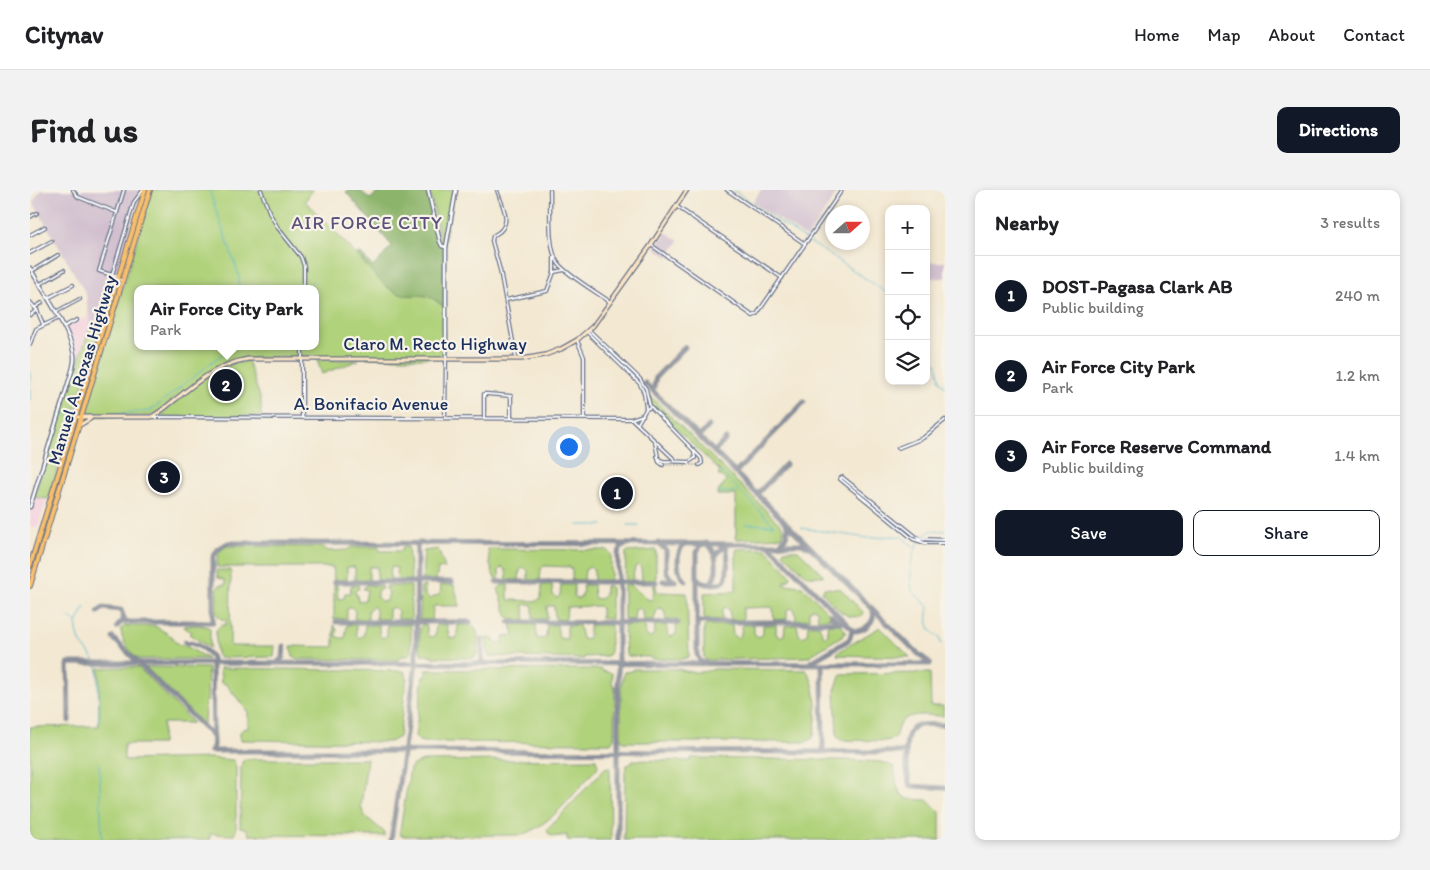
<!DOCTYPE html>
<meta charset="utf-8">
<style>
body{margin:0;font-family:Itim,sans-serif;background:#f2f2f2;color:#202124}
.controls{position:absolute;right:15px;top:15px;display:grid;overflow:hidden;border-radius:10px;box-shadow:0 2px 8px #0003}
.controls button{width:45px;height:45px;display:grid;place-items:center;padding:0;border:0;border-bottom:1px solid #e0e0e0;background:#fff;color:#202124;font:25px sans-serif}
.compass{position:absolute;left:795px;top:15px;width:45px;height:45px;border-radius:50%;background:#fff;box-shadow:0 2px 8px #0003;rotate:69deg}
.you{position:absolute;left:538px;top:256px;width:18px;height:18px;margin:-12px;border:4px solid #fff;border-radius:50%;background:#1a73e8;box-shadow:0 0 0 8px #1a73e833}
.badge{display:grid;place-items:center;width:32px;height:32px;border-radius:50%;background:#111827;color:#fff;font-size:16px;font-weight:700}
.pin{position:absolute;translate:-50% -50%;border:2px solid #fff;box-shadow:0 1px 5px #0006}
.popup{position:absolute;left:104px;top:95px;width:185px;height:65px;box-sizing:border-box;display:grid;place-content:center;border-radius:10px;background:#fff;filter:drop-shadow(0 1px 4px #0005);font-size:16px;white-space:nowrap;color:#757577}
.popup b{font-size:19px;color:#202124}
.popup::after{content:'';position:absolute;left:50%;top:100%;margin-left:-10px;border:10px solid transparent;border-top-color:#fff}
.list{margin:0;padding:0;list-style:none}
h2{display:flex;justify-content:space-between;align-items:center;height:65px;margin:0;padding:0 20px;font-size:21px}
h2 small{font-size:16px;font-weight:400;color:#757577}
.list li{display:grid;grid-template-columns:32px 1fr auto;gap:15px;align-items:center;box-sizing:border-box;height:80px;padding:0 20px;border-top:1px solid #e0e0e0}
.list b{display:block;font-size:19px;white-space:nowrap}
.list p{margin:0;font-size:16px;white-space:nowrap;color:#757577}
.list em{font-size:16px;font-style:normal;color:#757577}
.actions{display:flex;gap:10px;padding:15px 20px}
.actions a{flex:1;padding:11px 0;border:1px solid #111827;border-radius:10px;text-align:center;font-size:18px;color:#111827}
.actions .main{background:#111827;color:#fff}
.icon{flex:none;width:28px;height:28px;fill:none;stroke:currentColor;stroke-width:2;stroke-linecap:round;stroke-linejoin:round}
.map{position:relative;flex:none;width:915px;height:650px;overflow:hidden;border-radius:10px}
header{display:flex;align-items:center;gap:30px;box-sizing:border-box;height:70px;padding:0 25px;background:#fff;border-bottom:1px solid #e0e0e0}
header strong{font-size:24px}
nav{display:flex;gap:28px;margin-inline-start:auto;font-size:18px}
.intro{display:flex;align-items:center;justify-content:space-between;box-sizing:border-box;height:120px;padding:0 30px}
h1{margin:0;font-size:35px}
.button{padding:12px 22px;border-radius:10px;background:#111827;color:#fff;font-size:18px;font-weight:700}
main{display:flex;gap:30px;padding:0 30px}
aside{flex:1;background:#fff;border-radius:10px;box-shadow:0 2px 8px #0003}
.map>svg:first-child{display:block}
.built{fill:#f4cfde}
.industrial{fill:#d0bdce}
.green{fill:#b0d27a;stroke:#66806c;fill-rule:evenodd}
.forest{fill:#8cb46a;stroke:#547264}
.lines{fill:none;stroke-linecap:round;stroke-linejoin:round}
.stream{stroke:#4eb4cd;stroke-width:1}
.taxiway{stroke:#878c98;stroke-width:5}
.minor-tunnel{stroke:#c8c3bb;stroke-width:2;stroke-dasharray:2 1;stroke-linecap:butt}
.minor-casing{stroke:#677087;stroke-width:4.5}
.tertiary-casing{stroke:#677087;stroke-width:5}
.secondary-casing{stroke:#677087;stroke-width:5.5}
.primary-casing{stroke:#677087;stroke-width:6}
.minor{stroke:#fff;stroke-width:2}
.tertiary{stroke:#fff;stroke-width:2.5}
.secondary{stroke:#fce5c4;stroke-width:3}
.primary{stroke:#f8bf6c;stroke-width:4}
.labels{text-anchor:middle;stroke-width:4.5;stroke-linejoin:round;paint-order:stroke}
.street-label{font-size:18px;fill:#1b2f5e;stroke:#f7f3e8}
.neighbourhood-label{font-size:19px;letter-spacing:1px;fill:#5c517a;stroke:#f7f3e8}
</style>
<header>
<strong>Citynav</strong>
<nav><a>Home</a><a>Map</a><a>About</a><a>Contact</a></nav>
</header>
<div class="intro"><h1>Find us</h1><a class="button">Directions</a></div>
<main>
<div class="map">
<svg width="915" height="650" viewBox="0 0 915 650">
<rect width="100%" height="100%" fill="#f7f3e8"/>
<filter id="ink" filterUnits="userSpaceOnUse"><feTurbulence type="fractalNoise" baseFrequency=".02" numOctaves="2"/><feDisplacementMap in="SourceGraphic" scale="10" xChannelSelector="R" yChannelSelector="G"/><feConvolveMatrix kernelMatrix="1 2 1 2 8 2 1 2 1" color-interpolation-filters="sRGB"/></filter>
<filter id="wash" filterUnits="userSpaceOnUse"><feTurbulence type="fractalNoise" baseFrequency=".0096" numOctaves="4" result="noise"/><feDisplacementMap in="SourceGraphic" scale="20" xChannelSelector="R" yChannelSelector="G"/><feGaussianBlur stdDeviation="1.12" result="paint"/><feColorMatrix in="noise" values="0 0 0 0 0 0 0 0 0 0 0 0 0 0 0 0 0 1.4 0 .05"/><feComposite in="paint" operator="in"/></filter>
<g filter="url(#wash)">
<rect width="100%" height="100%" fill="#f3e8d2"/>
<!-- built -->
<g class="built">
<polygon points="59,126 60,138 48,169 35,138"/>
<polygon points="4,307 16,310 9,335 8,334 6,338 0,336 0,321"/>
</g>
<!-- industrial -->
<g class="industrial">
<polygon points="11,0 111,0 69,140 60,138 56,104 3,12"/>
<polygon points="731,0 809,0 777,48 723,12"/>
<polygon points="636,42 649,51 638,67 625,58"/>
<polygon points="896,72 915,72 915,88 901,88 899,98 896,98"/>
</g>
<!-- green -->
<g class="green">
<path d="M122,0H283L275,11L352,91L363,100L378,105L393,104L400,106L414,117V164L411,167L391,168L268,167L227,168L207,170L183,179L127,222L120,226H56L55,224ZM107,99H285V156H107Z"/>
<polygon points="401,0 424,0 414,54 411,52 400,2"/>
<polygon points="60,138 69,140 19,308 17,309 4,307 30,224"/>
<polygon points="287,170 329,170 292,184"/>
<polygon points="218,171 231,211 231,226 133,227 130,225 176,187 202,174"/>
<polygon points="619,205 752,336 754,340 752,347 707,349 706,347 706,305 687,305 688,302 696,291 691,286 688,286 690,281 621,214"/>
<path d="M197,356L293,357L298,361L317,360L321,357H348L350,361H371L373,357H378L381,388L379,391H369L366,383L367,378L361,377L360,391H347V377H339V391L325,390V377H317V390H304L303,377H187C187,367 187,361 197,356Z"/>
<polygon points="408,359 415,378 408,379 406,390 392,390 394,361"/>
<polygon points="458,359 577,360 581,364 581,387 579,390 564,391 564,380 560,377 555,380 554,390 542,390 542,380 540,377 514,376 511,379 510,390 498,390 498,381 494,377 490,380 489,390 477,390 476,380 472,377 469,380 469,390 464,387 460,374"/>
<polygon points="708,359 735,359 738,361 761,386 759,390 755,391 754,394 772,396 800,424 801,428 788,429 787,420 783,418 779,421 779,429 766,430 765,420 761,418 757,420 757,429 744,430 743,419 742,417 713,418 713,430 701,430 699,420 696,417 692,420 692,430 675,429 674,427 674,403 706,401 706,360"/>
<polygon points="626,360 626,390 612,390 611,378 608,375 605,377 602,391 595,390 596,362"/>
<polygon points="754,360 768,360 793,384 793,386 777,386 753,363"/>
<polygon points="187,380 201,380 200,456 245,456 244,467 189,468 186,460 186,440 191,435 196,435 196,430 191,429 186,423 187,398 190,395 195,395 195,390 188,388"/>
<polygon points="304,395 307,395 308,408 310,409 314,408 315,403 320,403 321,396 328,395 329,399 325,400 325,404 327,404 328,411 335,410 337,400 333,399 336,395 351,396 352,399 347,400 347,407 351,411 357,411 359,402 355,399 357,396 381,396 381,429 368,429 368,421 364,417 359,419 359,429 346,429 346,420 343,416 338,420 338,429 324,429 325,421 321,417 317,419 317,429 304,429"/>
<polygon points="411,395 424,395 430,416 404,416 403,418 402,430 390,430 391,397 395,396 395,405 400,409 410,404"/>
<polygon points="472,395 478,395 478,407 479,410 507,411 511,407 512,395 522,395 523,405 527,408 530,405 531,395 544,395 544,406 548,409 552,406 553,395 563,395 564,408 570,409 575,405 575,396 580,396 581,397 581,429 571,428 571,418 569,416 537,417 536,428 535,430 525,429 524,416 517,416 517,429 503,429 503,416 499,414 494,415 495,430 482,430 478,427 468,399"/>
<polygon points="594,395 600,395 619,410 623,409 624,395 626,395 627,402 657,403 659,467 652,469 621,469 620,467 597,466 596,464 594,437 598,435 613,435 615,437 616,445 620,448 624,444 625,435 636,435 638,445 641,447 646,444 647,430 636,430 634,420 630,418 627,419 624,430 613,430 612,421 609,418 605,420 604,430 594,429"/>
<path d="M794,398L811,399L833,422V425C815,433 804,414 792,402Z"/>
<path d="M393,434L397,436V444L400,447L405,446L406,435H417L419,447L423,449L427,447L428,435H442C452,444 447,454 447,465L443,468L402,467V465H392L389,456L390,437Z"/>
<polygon points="481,434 506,435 507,449 516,448 517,435 527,435 529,448 537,449 537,436 549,435 552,449 559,448 559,436 561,435 579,435 581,436 580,462 577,466 554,467 554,469 458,466 456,448 463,449 466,453 474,452 473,447 484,445"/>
<polygon points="799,434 810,434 815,440 815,444 778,467 680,470 675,470 674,467 674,437 676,435 702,435 703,445 707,448 711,444 712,435 724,435 724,444 729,447 733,444 733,435 746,435 746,444 750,447 754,445 755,436 767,435 769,445 773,447 777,444 778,435 789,435 793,445 796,447 798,444 797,436"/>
<polygon points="167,435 175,436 180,438 180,458 159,444 161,442 154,437 155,436"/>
<polygon points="304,435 307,440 306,446 310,448 315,448 317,435 326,435 326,444 329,448 334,445 335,435 349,435 349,444 352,448 357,446 357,435 381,435 381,463 378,466 370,466 368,470 267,469 263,467 261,456 304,457"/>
<path d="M94,436H125L143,447L144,451L150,455L156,456L178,469H108C99,460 91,452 91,439Z"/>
<polygon points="850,437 880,467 807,465 808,462"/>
<polygon points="108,477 163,533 133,533 132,554 94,554 94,570 180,568 203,570 206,577 206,640 204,645 180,644 180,650 0,650 0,537 69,536 69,478"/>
<polygon points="116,477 178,478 177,511 175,512 174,536"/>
<polygon points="190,478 374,481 377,487 369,547 360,552 210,550 210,542 213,539 218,538 218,522 196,494 191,493"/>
<polygon points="572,479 572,481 582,483 582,493 585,497 584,548 581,553 394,552 389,551 385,546 393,487 396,485 396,480"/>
<path d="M603,479H649C657,483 675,483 684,479L776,480C788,494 788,530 783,548L776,552H593L591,548V497L594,482L603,481Z"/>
<path d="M900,483L901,516H913V526C901,526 877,521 870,534C867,538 867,544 864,549L855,551L811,550L807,547L805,500L811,484Z"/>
<polygon points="661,568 816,570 852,572 864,577 867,596 870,603 877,609 897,610 910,622 910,650 594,650 595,581 597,575 603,572 603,570 661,571"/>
<polygon points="216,569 337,569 331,617 335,626 354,642 355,646 219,645 217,639 210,637 211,577 212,572"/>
<path d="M566,569L568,576L567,578C545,601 521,637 490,645L371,646L370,640L380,579L383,575L393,571Z"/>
<path d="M579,577L580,580L581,650H537V645C529,646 519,649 517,640L575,578Z"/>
</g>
<!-- forest -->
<path class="forest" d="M318,0H330L340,9L351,0H397L408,51L414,59V117C392,96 383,112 363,101C349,92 338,77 327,65L329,62L343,77L362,56L316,2Z"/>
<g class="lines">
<!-- stream -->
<g class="stream">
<polyline points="179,0 209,85 209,99"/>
<polyline points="703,0 776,50"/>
<polyline points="780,52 859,104"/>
<polyline points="279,94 284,91"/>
<polyline points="896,142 901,149 903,159 902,165 907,175 910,191 915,197"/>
<polyline points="0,210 0,182"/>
<polyline points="31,224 44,224"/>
<polyline points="55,224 76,224"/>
<polyline points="80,224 120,221 200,158 199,156"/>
<polyline points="691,282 744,335"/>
<polyline points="689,302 710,302"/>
<polyline points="715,334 743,335"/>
<polyline points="548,335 573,335"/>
<polyline points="598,335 609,335"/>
<polyline points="772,338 837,348 865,346 872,347 885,358"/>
<polyline points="55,417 47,433 47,441 50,452 67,473 68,487"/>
<polyline points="38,427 46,432"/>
<path d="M911,454L909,447C895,438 897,431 899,417L882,401C879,381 880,355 899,342C903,339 910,341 915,341"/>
<polyline points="68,489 69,533"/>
<polyline points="69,572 72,650"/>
</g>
<!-- taxiway -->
<g class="taxiway">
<polyline points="615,193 886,462 900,473"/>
<polyline points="623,201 626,187 655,157"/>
<polyline points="669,247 679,236"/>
<polyline points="684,262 696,249"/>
<polyline points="705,283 774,212"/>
<polyline points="727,304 756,274"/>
<path d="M628,353L636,360C637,371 632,385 645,391"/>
<path d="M750,353C757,348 758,344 757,335"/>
<path d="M655,354C645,361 646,384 656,391"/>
<path d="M738,354L824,441C834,441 846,432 843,421"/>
<polyline points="685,367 689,361 697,355"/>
<path d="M668,388C671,393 674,394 681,394C685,394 689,394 693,392C698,388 699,364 696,358C694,356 692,355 689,354"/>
<polyline points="633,391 642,391"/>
<polyline points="304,392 422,392"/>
<polyline points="466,392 626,392"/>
<polyline points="68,422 73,418 91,420 94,428 87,437"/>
<polyline points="801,425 808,432"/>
<polyline points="91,432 183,432 183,367 188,359 198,353 771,354 780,357"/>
<polyline points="306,432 440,432"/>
<polyline points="479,432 648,433"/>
<polyline points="667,432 815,432"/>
<polyline points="83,448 183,547 183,561"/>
<polyline points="452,449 452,473"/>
<path d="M155,452C165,453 177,459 182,468L183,547"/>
<polyline points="248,472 253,467 254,456"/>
<polyline points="781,472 817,451 820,448 822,440"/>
<path d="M674,473L670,471L667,465V362L670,356L676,353C688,360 690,386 679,394"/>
<polyline points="792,474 793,561"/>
<polyline points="39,531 38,473 900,474"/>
<path d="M915,535C906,535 896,534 888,535C870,539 877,580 879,593L881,596L915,598"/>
<polyline points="180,561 875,562"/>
<polyline points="361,650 386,473 387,356 390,353"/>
<polyline points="588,650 588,364 591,358 597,354"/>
</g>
</g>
</g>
<g filter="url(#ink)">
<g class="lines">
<!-- minor-tunnel -->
<polyline class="minor-tunnel" points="633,275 669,275"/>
<!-- minor casing -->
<g class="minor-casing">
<g id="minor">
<polyline points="43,0 48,7 86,22"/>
<polyline points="231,0 240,24 248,38 271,67 274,76 274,99"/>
<path d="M467,0C470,11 481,28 472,39C470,42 466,44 463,46L462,51L470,80L486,168"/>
<path d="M520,0C521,19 517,57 528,73C535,84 568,103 580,112"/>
<polyline points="697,0 775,54"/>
<polyline points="646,16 752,88"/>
<polyline points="0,27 7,23"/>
<polyline points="0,45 15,37"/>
<polyline points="621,55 723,126 727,124 812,0"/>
<polyline points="0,63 22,51"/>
<polyline points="2,81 28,65"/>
<polyline points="524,82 534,80"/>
<polyline points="82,85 104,12 113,0"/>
<polyline points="91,91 88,87 69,81 94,0"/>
<polyline points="10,94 34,80"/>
<polyline points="18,108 43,95"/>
<polyline points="476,110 517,101 524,82 524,68"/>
<polyline points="0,112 7,120 13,134"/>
<polyline points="4,118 12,113"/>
<polyline points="26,122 50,109"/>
<polyline points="0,125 7,120"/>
<polyline points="33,137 47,130"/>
<polyline points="559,140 610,189 616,199 620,216 671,268 672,273 669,275"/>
<polyline points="557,142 610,194 614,203 616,219"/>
<polyline points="547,150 554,167 554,228"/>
<polyline points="0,154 6,139 29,128"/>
<polyline points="121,227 601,229 613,225"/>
<polyline points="415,227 416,169"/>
<polyline points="272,228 272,156"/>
<polyline points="454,228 454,204 457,204 481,206 481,228"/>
<polyline points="603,230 646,271"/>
<polyline points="608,233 616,219 619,218 620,216"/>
<polyline points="625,252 629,272 633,275"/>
<polyline points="868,258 893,248 915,230"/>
<polyline points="627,266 630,270 633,271 659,272 665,268 664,262"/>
<polyline points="915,350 889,349 812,287 810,289 883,349 895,353 915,353"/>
</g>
</g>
<!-- tertiary casing -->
<g class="tertiary-casing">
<g id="tertiary">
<polyline points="398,0 410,52 412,56 416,57"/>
<path d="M0,78C12,100 41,141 44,165C45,172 43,178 41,184L0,317"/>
<polyline points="416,169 416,57 426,0"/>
</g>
</g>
<!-- secondary casing -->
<g class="secondary-casing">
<g id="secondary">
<path d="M46,227H121C130,223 138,215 146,209C169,190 189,174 218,169H492L515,165L531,159L547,150L563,136L621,55L657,0"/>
<polyline points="50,235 60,229"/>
</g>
</g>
<!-- primary casing -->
<g class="primary-casing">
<g id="primary">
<polyline points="0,376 115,0"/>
<polyline points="0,396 120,0"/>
</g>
</g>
<!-- minor -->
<use href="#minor" class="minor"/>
<!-- tertiary -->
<use href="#tertiary" class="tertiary"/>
<!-- secondary -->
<use href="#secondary" class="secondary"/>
<!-- primary -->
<use href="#primary" class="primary"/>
</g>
</g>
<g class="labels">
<!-- street labels -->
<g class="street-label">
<text x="405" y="160">Claro M. Recto Highway</text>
<text transform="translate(52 180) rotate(-73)" y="6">Manuel A. Roxas Highway</text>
<text x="341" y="220">A. Bonifacio Avenue</text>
</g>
<!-- neighbourhood labels -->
<g class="neighbourhood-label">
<text x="337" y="39">AIR FORCE CITY</text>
</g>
</g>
</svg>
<div class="controls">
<button>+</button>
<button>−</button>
<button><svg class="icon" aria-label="locate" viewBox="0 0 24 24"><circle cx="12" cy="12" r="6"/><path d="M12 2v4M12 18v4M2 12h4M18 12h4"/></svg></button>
<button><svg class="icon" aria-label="layers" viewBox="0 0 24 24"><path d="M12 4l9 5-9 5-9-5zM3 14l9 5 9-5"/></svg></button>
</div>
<svg class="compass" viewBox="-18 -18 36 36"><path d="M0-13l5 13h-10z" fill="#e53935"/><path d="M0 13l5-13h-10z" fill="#757577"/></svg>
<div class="you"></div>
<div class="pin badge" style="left:587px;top:303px">1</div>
<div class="pin badge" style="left:196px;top:195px">2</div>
<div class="popup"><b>Air Force City Park</b>Park</div>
<div class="pin badge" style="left:134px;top:287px">3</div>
</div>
<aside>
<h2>Nearby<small>3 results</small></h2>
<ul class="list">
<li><span class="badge">1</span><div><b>DOST-Pagasa Clark AB</b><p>Public building</p></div><em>240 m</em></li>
<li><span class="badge">2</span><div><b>Air Force City Park</b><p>Park</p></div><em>1.2 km</em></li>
<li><span class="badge">3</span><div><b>Air Force Reserve Command</b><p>Public building</p></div><em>1.4 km</em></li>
</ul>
<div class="actions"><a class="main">Save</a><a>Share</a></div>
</aside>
</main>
